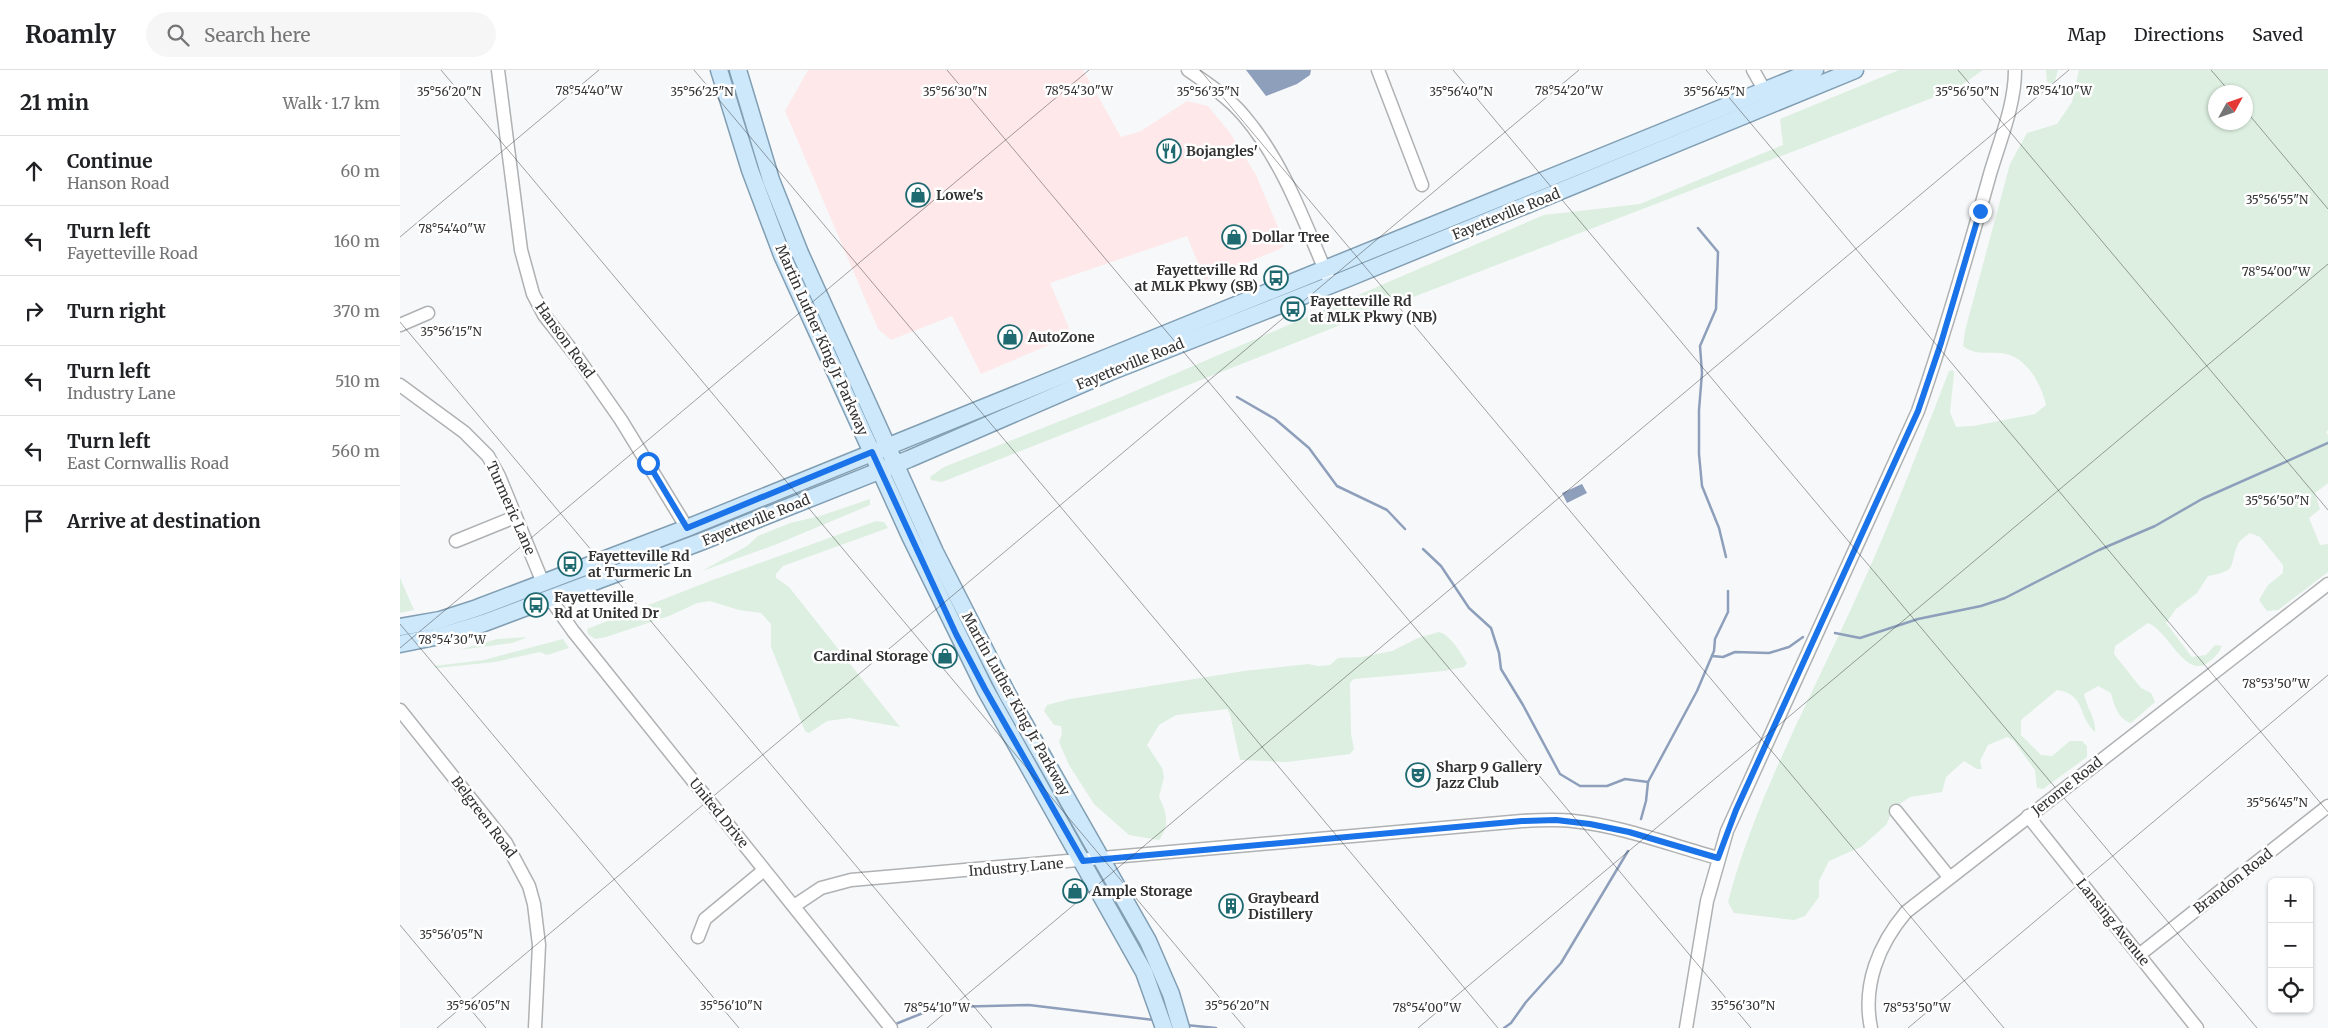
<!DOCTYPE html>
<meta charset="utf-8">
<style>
body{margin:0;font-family:Merriweather,serif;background:#f6f6f6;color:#202124}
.controls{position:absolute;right:15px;bottom:15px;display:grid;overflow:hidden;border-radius:8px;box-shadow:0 1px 4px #0004}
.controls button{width:45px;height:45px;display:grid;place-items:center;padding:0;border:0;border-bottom:1px solid #e0e0e0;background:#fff;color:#202124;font:25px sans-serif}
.compass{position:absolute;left:1808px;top:15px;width:45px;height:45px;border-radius:50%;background:#fff;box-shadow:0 1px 4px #0004;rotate:50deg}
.stop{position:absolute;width:15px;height:15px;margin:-11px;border:4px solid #1a73e8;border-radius:50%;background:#fff}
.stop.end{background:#1a73e8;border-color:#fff;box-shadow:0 1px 5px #0008}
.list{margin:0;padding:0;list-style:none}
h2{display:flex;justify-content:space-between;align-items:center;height:65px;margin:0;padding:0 20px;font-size:21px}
h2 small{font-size:16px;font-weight:400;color:#757577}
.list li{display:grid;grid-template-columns:32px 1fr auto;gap:15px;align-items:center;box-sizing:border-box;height:70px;padding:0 20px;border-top:1px solid #e0e0e0}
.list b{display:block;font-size:19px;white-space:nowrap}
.list p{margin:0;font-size:16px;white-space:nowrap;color:#757577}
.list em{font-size:16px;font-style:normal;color:#757577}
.icon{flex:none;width:28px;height:28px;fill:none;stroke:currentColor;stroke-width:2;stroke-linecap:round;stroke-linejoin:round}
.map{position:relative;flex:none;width:1928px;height:958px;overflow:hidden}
header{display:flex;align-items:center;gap:30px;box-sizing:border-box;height:70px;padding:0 25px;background:#fff;border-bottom:1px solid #e0e0e0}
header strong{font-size:24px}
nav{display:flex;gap:28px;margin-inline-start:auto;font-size:18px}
.search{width:350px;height:45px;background:#f6f6f6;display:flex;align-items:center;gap:12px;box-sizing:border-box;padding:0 18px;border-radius:28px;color:#757577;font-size:19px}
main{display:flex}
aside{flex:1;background:#fff}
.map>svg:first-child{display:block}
.commercial{fill:#fee8e9}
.green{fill:#dcefe0;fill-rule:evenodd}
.water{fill:#8e9fbb}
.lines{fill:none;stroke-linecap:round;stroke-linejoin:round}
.stream{stroke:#8e9fbb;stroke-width:2.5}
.minor-casing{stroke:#afb1b3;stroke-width:15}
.major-casing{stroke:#819eb3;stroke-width:19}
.minor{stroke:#fff;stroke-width:12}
.major{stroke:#cde8fb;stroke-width:16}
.route{stroke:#1a73e8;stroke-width:6}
.ticks{fill:none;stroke:#333334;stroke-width:1;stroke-opacity:0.45}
.labels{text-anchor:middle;stroke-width:5;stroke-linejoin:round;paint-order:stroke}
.poi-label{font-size:14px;font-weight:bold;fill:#333334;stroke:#fff;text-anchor:start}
.street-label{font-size:14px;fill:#333334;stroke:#fff}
.ticks-label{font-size:12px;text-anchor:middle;fill:#333334;stroke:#fff;stroke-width:5;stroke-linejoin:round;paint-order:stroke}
</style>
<header>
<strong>Roamly</strong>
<div class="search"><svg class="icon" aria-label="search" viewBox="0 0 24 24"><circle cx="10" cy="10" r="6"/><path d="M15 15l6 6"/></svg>Search here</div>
<nav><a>Map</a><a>Directions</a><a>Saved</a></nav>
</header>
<main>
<aside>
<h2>21 min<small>Walk · 1.7 km</small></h2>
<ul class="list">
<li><svg class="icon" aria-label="ahead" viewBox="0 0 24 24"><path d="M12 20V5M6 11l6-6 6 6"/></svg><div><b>Continue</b><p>Hanson Road</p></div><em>60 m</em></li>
<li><svg class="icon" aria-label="left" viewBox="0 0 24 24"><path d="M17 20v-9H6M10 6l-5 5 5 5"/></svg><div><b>Turn left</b><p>Fayetteville Road</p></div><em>160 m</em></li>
<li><svg class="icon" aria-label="right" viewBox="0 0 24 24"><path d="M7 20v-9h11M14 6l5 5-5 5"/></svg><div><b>Turn right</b></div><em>370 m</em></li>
<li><svg class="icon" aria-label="left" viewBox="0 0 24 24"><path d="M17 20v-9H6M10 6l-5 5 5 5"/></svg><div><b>Turn left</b><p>Industry Lane</p></div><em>510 m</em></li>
<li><svg class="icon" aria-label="left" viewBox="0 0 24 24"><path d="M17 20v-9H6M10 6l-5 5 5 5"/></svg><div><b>Turn left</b><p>East Cornwallis Road</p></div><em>560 m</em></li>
<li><svg class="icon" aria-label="arrive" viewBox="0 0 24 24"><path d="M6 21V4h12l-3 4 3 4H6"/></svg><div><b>Arrive at destination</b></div></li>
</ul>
</aside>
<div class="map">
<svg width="1928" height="958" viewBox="0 0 1928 958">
<rect width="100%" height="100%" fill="#f7f8fa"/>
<!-- commercial -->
<polygon class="commercial" points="408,0 683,0 721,67 741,61 787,31 808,36 830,63 856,105 885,174 882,178 805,210 787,166 650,213 672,265 581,304 552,246 491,270 478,259 385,41"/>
<!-- green -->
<g class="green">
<polygon points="1499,0 1583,0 1560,16 1527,30 948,252 542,412 531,410 530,407 544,397 721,327 1144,145 1240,134 1383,75 1380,49"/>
<polygon points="1646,0 1658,0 1655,11 1651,14 1647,12"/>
<path d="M1679,0H1928V360L1926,362L1928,365V413L1915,423L1920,439L1909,448L1920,475L1928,474V502L1878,540L1867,541L1859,530L1868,515L1883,503V495L1860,467L1850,463C1846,466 1840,470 1838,474C1828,498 1839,500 1808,506L1797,523L1776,539L1766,553L1792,587L1806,585L1815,575L1822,576C1819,583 1816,586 1810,591C1786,612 1770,562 1748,553L1715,576L1714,584L1741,618L1751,623L1755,632L1731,653C1718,649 1714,635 1711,623L1698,616L1684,624C1686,636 1697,651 1695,662C1677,646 1687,625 1657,620L1621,650V665L1641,685L1652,686L1670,671H1682L1687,676V687L1643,719L1637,718L1635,700L1613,670L1607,667L1588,675L1580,691L1582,699H1577L1564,691L1546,707L1542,722L1510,727L1494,738L1486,755L1461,777L1429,791L1419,811V827L1405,846L1394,850L1334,843L1328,832C1355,730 1407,635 1451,539C1487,462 1518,381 1549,301L1553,300L1554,304L1550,342L1556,357L1573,356L1635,344L1646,335C1641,313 1626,285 1600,283C1587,282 1574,285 1563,276L1565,261L1610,94L1627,63L1657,54L1672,32ZM1816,22H1846V52H1816Z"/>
<polygon points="470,429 470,435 377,474 302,501 347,476 358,466 390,453 420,446"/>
<polygon points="476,451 484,452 488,458 383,496 376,504 376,508 389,517 500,657 449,648 427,651 409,663 405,661 371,577 371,554 361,543 339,540 310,531 297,533 269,546 206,567 195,569 188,564 187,559 310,511"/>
<polygon points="0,508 14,540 0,543"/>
<path d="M1039,562C1052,566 1060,583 1067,593L1064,597L1044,601L954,609L950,613L951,664L954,679L950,684L887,692L840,690L830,644L827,639L776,645L759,655L747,675L762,698L764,707L759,727C767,743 770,756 759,770L729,765L694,734L669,695L659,672L662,664L661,656L654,655L644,641L647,635L670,629L844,601L908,594L918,596L930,595L938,588L962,587L992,581L1018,568Z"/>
<polygon points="128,567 112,573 59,580 97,569"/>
<polygon points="163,569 169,578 147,585 140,582 95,592 37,598 34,596 84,590"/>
</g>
<!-- water -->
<g class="water">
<polygon points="846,0 911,0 910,5 897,14 866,26"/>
<polygon points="1182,414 1187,423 1167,433 1162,423"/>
</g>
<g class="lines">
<!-- stream -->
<g class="stream">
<polyline points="1298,158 1318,182 1316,239 1300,276 1302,303 1299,340 1299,384 1302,416 1319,458 1326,487"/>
<polyline points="837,327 875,349 909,378 937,416 987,440 1005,459"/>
<polyline points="1023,479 1041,496 1069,538 1091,558 1099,583 1101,599 1123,635 1160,704 1180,716 1207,716 1225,709 1248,712"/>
<polyline points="1435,563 1460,568 1518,549 1581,536 1605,528 1699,480 1755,456 1802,429 1928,373"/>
<polyline points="1312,586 1323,587 1335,582 1369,583 1389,577 1403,567"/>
<polyline points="1241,749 1246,731 1248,712 1297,621 1314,581 1315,569 1328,542 1328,521"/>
<polyline points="493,955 523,943 548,937 629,935 754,950"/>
<polyline points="786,955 816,958"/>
<polyline points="1104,958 1111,953 1126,932 1161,893 1228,781"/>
</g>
<!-- minor casing -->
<g class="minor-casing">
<g id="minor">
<polyline points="98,0 121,180 133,224 144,245 177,287 221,350 287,458"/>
<path d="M788,0C807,13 829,28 844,46C885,94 906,157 931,214"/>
<polyline points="978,0 1022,115"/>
<polyline points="1353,0 1365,21"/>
<polyline points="0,255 28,243"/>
<polyline points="0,315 64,362 88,386 99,406 143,513"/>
<polyline points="56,471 115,447"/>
<polyline points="149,527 173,561 491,958"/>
<polyline points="0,640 106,773 129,816 134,834 139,875 135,958"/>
<polyline points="1496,741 1549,807"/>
<polyline points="1628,746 1797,958"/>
<path d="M394,836L421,818L451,810L1122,751C1139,750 1156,749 1173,751C1222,756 1270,775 1318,788"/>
<polyline points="298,867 305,849 364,800"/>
<polyline points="1739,885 1928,736"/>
<path d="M1286,958L1307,831L1327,761L1518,341C1545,263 1568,183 1590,104C1600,70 1615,35 1615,0"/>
<path d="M1471,958C1462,915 1479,874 1506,842L1928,514"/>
</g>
</g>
<!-- major casing -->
<g class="major-casing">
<g id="major">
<polyline points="319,0 350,100 382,185 510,466 585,619 744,902 764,958"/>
<polyline points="338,0 371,110 400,183 535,482 608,625 748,871 771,924 781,958"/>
<polyline points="0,557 40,550 77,538 287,458 1415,0"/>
<polyline points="0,574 45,565 84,553 303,471 509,389 710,302 946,209 1455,0"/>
</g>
</g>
<!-- minor -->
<use href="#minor" class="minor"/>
<!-- major -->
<use href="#major" class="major"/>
</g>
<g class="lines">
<!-- route -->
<polyline class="route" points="248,393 287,458 472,382 556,564 585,619 683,791 1122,751 1156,750 1190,754 1229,762 1318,788 1336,740 1518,341 1541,273 1580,141"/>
</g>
<!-- ticks -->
<path class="ticks" d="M41,0L845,958M294,0L1098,958M547,0L1351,958M800,0L1604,958M1053,0L1857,958M1306,0L1928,742M1558,0L1928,440M1811,0L1830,22M1846,41L1928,139M0,167L199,0M0,252L592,958M0,554L339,958M0,578L689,0M0,855L86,958M37,958L1179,0M527,958L1669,0M1018,958L1928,194M1508,958L1928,605"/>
<!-- icons -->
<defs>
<g id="restaurant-ring" transform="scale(1.25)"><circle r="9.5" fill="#fff" stroke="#1f6a71" stroke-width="1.5"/><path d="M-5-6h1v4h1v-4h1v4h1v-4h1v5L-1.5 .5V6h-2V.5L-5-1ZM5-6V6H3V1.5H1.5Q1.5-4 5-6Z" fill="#1f6a71"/></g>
<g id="shop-ring" transform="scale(1.25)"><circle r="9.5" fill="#fff" stroke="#1f6a71" stroke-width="1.5"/><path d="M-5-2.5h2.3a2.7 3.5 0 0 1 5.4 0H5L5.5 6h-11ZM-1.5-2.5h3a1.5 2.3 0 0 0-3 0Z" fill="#1f6a71"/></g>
<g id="bus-ring" transform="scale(1.25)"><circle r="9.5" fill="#fff" stroke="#1f6a71" stroke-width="1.5"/><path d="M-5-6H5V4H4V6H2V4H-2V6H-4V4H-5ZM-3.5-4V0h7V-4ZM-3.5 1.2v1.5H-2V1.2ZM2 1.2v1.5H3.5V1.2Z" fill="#1f6a71"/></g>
<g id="theatre-ring" transform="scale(1.25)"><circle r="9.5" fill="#fff" stroke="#1f6a71" stroke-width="1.5"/><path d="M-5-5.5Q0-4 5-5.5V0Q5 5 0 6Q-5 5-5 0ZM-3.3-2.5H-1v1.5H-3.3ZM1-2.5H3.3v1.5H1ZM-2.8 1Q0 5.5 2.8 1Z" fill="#1f6a71"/></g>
<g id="building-ring" transform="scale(1.25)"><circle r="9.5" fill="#fff" stroke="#1f6a71" stroke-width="1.5"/><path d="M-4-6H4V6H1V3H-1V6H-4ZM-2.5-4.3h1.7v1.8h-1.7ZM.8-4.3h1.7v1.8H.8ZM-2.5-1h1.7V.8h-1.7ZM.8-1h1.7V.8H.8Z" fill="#1f6a71"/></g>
</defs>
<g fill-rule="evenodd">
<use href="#restaurant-ring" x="769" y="81"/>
<use href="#shop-ring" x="518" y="125"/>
<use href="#shop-ring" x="834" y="167"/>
<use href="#bus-ring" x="876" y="208"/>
<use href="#bus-ring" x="893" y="239"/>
<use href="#shop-ring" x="610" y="267"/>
<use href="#bus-ring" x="170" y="494"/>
<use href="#bus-ring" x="136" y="535"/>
<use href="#shop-ring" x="545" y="586"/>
<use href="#theatre-ring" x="1018" y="705"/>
<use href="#shop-ring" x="675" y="821"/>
<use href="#building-ring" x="831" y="836"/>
</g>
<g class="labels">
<!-- poi labels -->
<g class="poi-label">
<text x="786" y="86">Bojangles'</text>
<text x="536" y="130">Lowe's</text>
<text x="852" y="172">Dollar Tree</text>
<text x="858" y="205" text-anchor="end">Fayetteville Rd<tspan x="858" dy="16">at MLK Pkwy (SB)</tspan></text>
<text x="910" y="236">Fayetteville Rd<tspan x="910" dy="16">at MLK Pkwy (NB)</tspan></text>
<text x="628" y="272">AutoZone</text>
<text x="188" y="491">Fayetteville Rd<tspan x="188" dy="16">at Turmeric Ln</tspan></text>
<text x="154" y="532">Fayetteville<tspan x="154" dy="16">Rd at United Dr</tspan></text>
<text x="528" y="591" text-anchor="end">Cardinal Storage</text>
<text x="1036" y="702">Sharp 9 Gallery<tspan x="1036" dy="16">Jazz Club</tspan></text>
<text x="692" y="826">Ample Storage</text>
<text x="848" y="833">Graybeard<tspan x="848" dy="16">Distillery</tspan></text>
</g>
<!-- street labels -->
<g class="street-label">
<text transform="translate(1106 144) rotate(-22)" y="5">Fayetteville Road</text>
<text transform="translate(165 270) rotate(54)" y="5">Hanson Road</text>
<text transform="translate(422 270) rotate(66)" y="5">Martin Luther King Jr Parkway</text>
<text transform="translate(730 294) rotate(-22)" y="5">Fayetteville Road</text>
<text transform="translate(111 438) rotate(66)" y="5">Turmeric Lane</text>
<text transform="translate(356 450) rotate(-22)" y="5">Fayetteville Road</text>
<text transform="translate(616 634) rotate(61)" y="5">Martin Luther King Jr Parkway</text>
<text transform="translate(1667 716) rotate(-38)" y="5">Jerome Road</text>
<text transform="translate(319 743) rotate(51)" y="5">United Drive</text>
<text transform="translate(84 747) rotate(53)" y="5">Belgreen Road</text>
<text transform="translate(616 797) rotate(-5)" y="5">Industry Lane</text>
<text transform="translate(1833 811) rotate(-38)" y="5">Brandon Road</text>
<text transform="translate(1713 852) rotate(51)" y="5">Lansing Avenue</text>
</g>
</g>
<g class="ticks-label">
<text x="189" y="25">78°54'40"W</text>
<text x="679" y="25">78°54'30"W</text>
<text x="1169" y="25">78°54'20"W</text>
<text x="1659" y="25">78°54'10"W</text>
<text x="49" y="26">35°56'20"N</text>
<text x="302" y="26">35°56'25"N</text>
<text x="555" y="26">35°56'30"N</text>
<text x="808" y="26">35°56'35"N</text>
<text x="1061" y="26">35°56'40"N</text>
<text x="1314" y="26">35°56'45"N</text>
<text x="1567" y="26">35°56'50"N</text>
<text x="1877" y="134">35°56'55"N</text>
<text x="52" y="163">78°54'40"W</text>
<text x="1876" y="206">78°54'00"W</text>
<text x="51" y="266">35°56'15"N</text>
<text x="1877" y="435">35°56'50"N</text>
<text x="52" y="574">78°54'30"W</text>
<text x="1876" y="618">78°53'50"W</text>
<text x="1877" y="737">35°56'45"N</text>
<text x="51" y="869">35°56'05"N</text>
<text x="78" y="940">35°56'05"N</text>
<text x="331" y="940">35°56'10"N</text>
<text x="837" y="940">35°56'20"N</text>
<text x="1343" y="940">35°56'30"N</text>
<text x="537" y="942">78°54'10"W</text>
<text x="1027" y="942">78°54'00"W</text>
<text x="1517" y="942">78°53'50"W</text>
</g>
</svg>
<div class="controls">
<button>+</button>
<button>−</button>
<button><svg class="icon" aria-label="locate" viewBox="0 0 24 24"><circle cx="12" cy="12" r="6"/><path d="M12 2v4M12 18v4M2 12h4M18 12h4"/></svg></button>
</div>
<svg class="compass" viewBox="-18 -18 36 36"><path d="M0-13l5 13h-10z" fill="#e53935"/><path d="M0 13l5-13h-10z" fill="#757577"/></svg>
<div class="stop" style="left:248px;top:393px"></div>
<div class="stop end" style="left:1580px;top:141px"></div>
</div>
</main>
